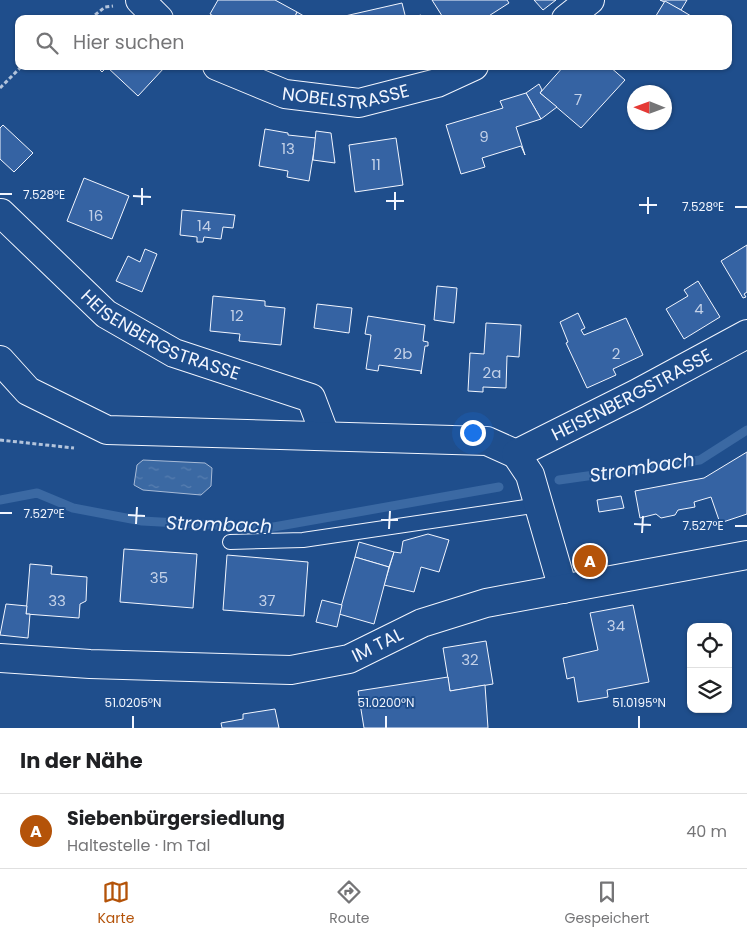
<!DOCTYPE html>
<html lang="de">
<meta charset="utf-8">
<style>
body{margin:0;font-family:Poppins,sans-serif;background:#f2f2f2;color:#202124}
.controls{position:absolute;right:15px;bottom:15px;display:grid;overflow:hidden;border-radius:10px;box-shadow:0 1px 4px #0004}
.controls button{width:45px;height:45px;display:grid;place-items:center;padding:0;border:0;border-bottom:1px solid #e0e0e0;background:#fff;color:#202124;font:25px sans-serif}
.compass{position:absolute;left:627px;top:85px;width:45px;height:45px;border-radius:50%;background:#fff;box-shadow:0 1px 4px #0004;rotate:271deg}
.you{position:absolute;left:472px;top:432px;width:18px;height:18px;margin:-12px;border:4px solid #fff;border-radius:50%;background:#1a73e8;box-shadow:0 0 0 8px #1a73e833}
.badge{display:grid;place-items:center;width:32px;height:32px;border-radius:50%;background:#b45309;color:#fff;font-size:16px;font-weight:700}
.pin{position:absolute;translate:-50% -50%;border:2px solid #fff;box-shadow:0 1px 5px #0006}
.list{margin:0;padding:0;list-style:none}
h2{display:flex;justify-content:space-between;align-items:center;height:65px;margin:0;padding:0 20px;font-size:21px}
h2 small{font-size:16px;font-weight:400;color:#757577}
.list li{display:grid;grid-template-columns:32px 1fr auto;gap:15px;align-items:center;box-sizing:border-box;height:75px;padding:0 20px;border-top:1px solid #e0e0e0}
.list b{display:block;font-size:19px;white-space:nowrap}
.list p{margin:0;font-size:16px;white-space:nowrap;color:#757577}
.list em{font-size:16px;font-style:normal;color:#757577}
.icon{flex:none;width:28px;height:28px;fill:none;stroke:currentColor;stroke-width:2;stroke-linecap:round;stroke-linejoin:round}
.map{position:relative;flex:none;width:747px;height:728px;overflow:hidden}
.search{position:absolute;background:#fff;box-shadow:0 1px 4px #0004;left:15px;right:15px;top:15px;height:55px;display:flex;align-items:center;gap:12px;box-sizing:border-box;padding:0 18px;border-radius:10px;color:#757577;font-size:19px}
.sheet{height:140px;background:#fff}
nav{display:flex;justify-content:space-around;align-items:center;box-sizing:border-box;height:70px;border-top:1px solid #e0e0e0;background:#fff;font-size:14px;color:#757577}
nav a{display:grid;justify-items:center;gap:2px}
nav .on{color:#b45309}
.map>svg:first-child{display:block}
.water{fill:url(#water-ripples);stroke:#a8bbd7}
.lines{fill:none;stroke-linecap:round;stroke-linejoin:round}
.stream{stroke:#3b69a3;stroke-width:9}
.building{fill:#3563a3;stroke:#f2f6ff}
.service-casing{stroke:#f2f6ff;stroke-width:16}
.minor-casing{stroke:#f2f6ff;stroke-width:30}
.secondary-casing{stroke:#f2f6ff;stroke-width:30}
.path{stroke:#b3c4dc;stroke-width:3;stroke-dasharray:4 2.5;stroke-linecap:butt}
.service{stroke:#1f4e8c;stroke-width:14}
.minor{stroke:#1f4e8c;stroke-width:28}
.secondary{stroke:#1f4e8c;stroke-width:28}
.ticks{fill:none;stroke:#f2f6ff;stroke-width:2}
.labels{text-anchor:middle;stroke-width:4;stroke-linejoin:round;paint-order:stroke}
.number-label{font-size:15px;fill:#c3d1e8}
.street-label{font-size:18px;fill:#f2f6ff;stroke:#1f4e8c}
.water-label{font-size:19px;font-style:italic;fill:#f2f6ff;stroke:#1f4e8c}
.ticks-label{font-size:12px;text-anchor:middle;fill:#f2f6ff;stroke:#1f4e8c;stroke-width:4;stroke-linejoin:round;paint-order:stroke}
</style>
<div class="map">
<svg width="747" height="728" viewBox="0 0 747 728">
<defs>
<pattern id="water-ripples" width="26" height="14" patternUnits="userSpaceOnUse" patternTransform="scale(1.25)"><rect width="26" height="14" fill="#3b69a3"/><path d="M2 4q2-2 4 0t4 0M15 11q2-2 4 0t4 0" fill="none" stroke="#587fb1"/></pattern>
</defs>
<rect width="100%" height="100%" fill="#1f4e8c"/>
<!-- water -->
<polygon class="water" points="143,460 205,463 212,468 211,486 201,495 143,490 134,485 137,465"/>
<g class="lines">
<!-- stream -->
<g class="stream">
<polyline points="559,480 700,460 747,430"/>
<polyline points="0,500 37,493 73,508 142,521 268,528 499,487"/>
</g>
</g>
<!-- building -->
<g class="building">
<polygon points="218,0 275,0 297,12 294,19 219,19 210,14"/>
<polygon points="432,0 507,0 509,3 484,19 444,19"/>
<polygon points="534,0 556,0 543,10"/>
<polygon points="660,0 687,0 681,10"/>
<polygon points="665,1 681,10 696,19 654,19"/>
<polygon points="402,3 406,19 345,19 345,16"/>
<polygon points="297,12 309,19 294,19"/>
<polygon points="421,15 422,19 406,19"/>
<polygon points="96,66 165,66 165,67 138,96 107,67 102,72"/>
<polygon points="564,66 609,66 625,80 581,128 540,93"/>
<polygon points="539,84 542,90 540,93 557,107 541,119 526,93"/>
<polygon points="526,93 541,119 516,127 525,155 521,146 482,158 485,167 461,174 446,125 503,108 500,101"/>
<polygon points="3,125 33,153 14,172 0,159 0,128"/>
<polygon points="265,129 288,133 288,135 316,138 309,181 287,177 288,171 259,166"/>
<polygon points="316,131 331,133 335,163 313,160"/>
<polygon points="396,138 403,185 355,192 349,145"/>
<polygon points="84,178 129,196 112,239 67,221"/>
<polygon points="182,210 235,215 233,228 223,227 221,239 204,237 203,242 197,242 197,237 180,235"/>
<polygon points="747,245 747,292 744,294 746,297 743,298 721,261"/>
<polygon points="145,249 157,254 142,292 116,281 128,256 140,262"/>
<polygon points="698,281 720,317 684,339 666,309 688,296 684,290"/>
<polygon points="437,286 457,288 454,323 434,320"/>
<polygon points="213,296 265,301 265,306 285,308 281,345 239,341 240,334 210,331"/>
<polygon points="317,304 352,308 349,333 314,328"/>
<polygon points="578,313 585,328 581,330 584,335 626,318 643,355 613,369 616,375 587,388 566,343 568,342 560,322"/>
<polygon points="368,316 425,325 423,341 428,342 428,346 425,346 421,374 421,371 379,365 378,371 366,369 371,335 365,334"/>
<polygon points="486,323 521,325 519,357 507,356 506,388 483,387 483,392 468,391 470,353 484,354"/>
<polygon points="747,452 747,514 720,523 711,497 694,502 695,507 678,510 675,515 661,518 656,514 640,518 635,491 704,478"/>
<polygon points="621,496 624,508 599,512 597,500"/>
<polygon points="428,534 449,540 439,572 421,567 414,592 384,585 394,552 401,553 403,541"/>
<polygon points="359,542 394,552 389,567 355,557"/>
<polygon points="124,549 197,554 193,608 120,602"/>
<polygon points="227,555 308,562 304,616 223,610"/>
<polygon points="355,557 389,567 374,624 339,614"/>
<polygon points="30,564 52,566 51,574 87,577 86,601 80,604 79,618 26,614"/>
<polygon points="322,600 342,605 337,627 316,622"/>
<polygon points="6,604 27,606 26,614 30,614 28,638 0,635"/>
<polygon points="633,605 649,682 607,690 608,697 578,702 574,677 567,679 563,658 598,650 590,613"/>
<polygon points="486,641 493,684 450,691 443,648"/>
<polygon points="448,677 450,691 485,685 488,728 364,728 358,691"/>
<polygon points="275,709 279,728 222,728 221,723 243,719 243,714"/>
</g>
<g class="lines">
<!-- service casing -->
<g class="service-casing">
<polyline id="service" points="230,542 303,540 539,505"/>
</g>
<!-- minor casing -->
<g class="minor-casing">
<g id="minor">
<polyline points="140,0 159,19"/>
<polyline points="566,19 590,0"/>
<path id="s1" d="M217,66L285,94L359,103L437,83L474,66"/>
<path id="s2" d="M1,213L106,314L174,353L311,398L325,435"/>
<polyline points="0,360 28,391 107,430 487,441 516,454"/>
<path id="s3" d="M563,589L530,475L516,454L636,394L747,334"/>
</g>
</g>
<!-- secondary casing -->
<g class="secondary-casing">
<g id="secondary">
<path id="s4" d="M0,658L90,664L291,670L349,659L422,623L486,603L747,555"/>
</g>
</g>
<!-- path -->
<g class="path">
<polyline points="90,19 105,7 113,6"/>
<polyline points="0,88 22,66"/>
<polyline points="0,440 74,448"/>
</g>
<!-- service -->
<use href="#service" class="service"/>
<!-- minor -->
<use href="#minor" class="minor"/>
<!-- secondary -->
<use href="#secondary" class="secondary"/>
</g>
<!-- ticks -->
<path class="ticks" d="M0,194H12M133,196L151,197M386,201H404M142,205V188M639,205H657M735,207H747M395,210V192M648,214V197M0,513H12M128,515L145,516M381,520H398M136,524L137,507M634,524L651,525M735,526H747M389,529L390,511M642,533L643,516M133,728V716M386,728V716M639,728V716"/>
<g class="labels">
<!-- number labels -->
<g class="number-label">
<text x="578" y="105">7</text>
<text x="484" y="142">9</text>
<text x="288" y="154">13</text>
<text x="376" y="170">11</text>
<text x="96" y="221">16</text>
<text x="204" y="231">14</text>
<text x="699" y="314">4</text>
<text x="237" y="321">12</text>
<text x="403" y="359">2b</text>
<text x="616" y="359">2</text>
<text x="492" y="378">2a</text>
<text x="159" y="583">35</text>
<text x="57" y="606">33</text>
<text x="267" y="606">37</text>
<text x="616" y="631">34</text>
<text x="470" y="665">32</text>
</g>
<!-- street labels -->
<g class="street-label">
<text dy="6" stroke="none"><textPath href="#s1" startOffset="135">NOBELSTRASSE</textPath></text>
<text dy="6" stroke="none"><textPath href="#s2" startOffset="204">HEISENBERGSTRASSE</textPath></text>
<text dy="6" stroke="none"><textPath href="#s3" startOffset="274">HEISENBERGSTRASSE</textPath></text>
<text dy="6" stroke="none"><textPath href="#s4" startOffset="382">IM TAL</textPath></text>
</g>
<!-- water labels -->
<g class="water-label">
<text transform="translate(642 467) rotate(-9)" y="7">Strombach</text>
<text transform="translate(219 524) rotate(2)" y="7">Strombach</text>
</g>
</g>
<g class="ticks-label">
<text x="44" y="199">7.528°E</text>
<text x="703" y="211">7.528°E</text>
<text x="44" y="518">7.527°E</text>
<text x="703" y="530">7.527°E</text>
<text x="133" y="707">51.0205°N</text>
<text x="386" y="707">51.0200°N</text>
<text x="639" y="707">51.0195°N</text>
</g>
</svg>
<div class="controls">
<button><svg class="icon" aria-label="locate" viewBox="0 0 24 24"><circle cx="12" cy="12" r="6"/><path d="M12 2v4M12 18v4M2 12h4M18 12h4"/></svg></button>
<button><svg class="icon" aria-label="layers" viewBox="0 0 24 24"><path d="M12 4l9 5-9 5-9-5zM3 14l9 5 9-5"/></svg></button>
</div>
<svg class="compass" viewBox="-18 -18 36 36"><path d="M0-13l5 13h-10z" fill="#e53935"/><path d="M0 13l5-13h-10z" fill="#757577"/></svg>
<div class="you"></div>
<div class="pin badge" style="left:590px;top:561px">A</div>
<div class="search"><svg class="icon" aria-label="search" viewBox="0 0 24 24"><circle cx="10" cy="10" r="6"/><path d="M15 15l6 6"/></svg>Hier suchen</div>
</div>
<section class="sheet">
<h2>In der Nähe<small></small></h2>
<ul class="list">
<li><span class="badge">A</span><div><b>Siebenbürgersiedlung</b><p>Haltestelle · Im Tal</p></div><em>40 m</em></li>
</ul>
</section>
<nav>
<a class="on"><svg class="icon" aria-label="map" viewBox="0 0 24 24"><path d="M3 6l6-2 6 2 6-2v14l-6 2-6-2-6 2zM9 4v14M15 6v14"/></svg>Karte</a>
<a><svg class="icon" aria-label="directions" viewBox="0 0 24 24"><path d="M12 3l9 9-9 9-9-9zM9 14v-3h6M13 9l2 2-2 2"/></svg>Route</a>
<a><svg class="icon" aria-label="saved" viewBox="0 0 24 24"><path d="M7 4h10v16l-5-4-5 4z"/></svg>Gespeichert</a>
</nav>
